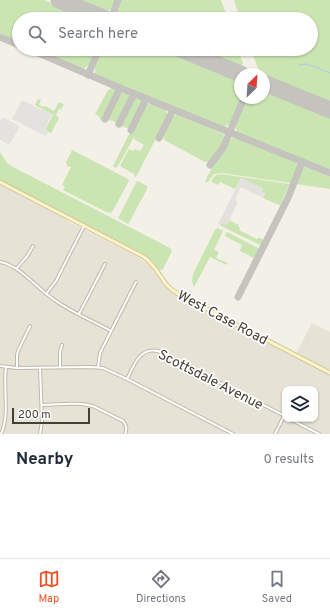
<!DOCTYPE html>
<style>
body{margin:0;font-family:Overpass,sans-serif;background:#f6f6f7;color:#1f2937}
.controls{position:absolute;right:12px;bottom:12px;display:grid;overflow:hidden;border-radius:8px;box-shadow:0 1px 3px #0004}
.controls button{width:36px;height:36px;display:grid;place-items:center;padding:0;border:0;border-bottom:1px solid #e0e1e3;background:#fff;color:#1f2937;font:20px sans-serif}
.compass{position:absolute;left:234px;top:68px;width:36px;height:36px;border-radius:50%;background:#fff;box-shadow:0 1px 3px #0004;rotate:25deg}
.scale{position:absolute;left:12px;bottom:10px;width:78px;box-sizing:border-box;padding-left:4px;border:2px solid #454036;border-top:0;font-size:11px;line-height:14px;white-space:nowrap;color:#454036;-webkit-text-stroke:3px #fff;paint-order:stroke}
.list{margin:0;padding:0;list-style:none}
h2{display:flex;justify-content:space-between;align-items:center;height:52px;margin:0;padding:0 16px;font-size:17px}
h2 small{font-size:13px;font-weight:400;color:#747a83}
.icon{flex:none;width:22px;height:22px;fill:none;stroke:currentColor;stroke-width:2;stroke-linecap:round;stroke-linejoin:round}
.map{position:relative;flex:none;width:330px;height:434px;overflow:hidden}
.search{position:absolute;background:#fff;box-shadow:0 1px 3px #0004;left:12px;right:12px;top:12px;height:44px;display:flex;align-items:center;gap:10px;box-sizing:border-box;padding:0 14px;border-radius:22px;color:#747a83;font-size:15px}
.sheet{height:124px;background:#fff}
nav{display:flex;justify-content:space-around;align-items:center;box-sizing:border-box;height:56px;border-top:1px solid #e0e1e3;background:#fff;font-size:11px;color:#747a83}
nav a{display:grid;justify-items:center;gap:2px}
nav .on{color:#f04f21}
.map>svg:first-child{display:block}
.residential{fill:#e6e2d5;fill-rule:evenodd}
.green{fill:#cae5b1}
.parking{fill:#e4e2df}
.lines{fill:none;stroke-linecap:round;stroke-linejoin:round}
.stream{stroke:#a6caed;stroke-width:1}
.taxiway{stroke:#c4c3be;stroke-width:7}
.runway{stroke:#c4c3be;stroke-width:17}
.street-casing{stroke:#beb8aa;stroke-width:4}
.secondary-casing{stroke:#d0c598;stroke-width:5}
.street{stroke:#fff;stroke-width:2}
.secondary{stroke:#fcf3c7;stroke-width:3}
.labels{text-anchor:middle;stroke-width:3.5;stroke-linejoin:round;paint-order:stroke}
.street-label{font-size:14px;fill:#454036;stroke:#fff}
</style>
<div class="map">
<svg width="330" height="434" viewBox="0 0 330 434">
<rect width="100%" height="100%" fill="#f3f0e7"/>
<!-- residential -->
<path class="residential" d="M0,180L69,216L67,221L138,257L145,262L151,267L159,279L163,277L170,285L180,293L296,354L312,323L330,332V434H0ZM285,389H315V419H285Z"/>
<!-- green -->
<g class="green">
<polygon points="0,0 44,0 91,19 19,19 19,42 0,33"/>
<polygon points="76,0 115,0 111,9 106,12"/>
<polygon points="121,0 221,0 228,19 123,19 119,17 117,13"/>
<polygon points="234,0 330,0 330,103 264,76 264,74 260,74 251,49 311,49 311,19 240,19"/>
<path d="M36,49H96C93,56 91,67 82,69Z"/>
<polygon points="102,49 165,49 240,79 241,98 230,124 224,127 97,76 95,73 95,67"/>
<polygon points="198,49 238,49 243,64 240,66"/>
<polygon points="112,88 115,90 116,94 104,119 102,120 99,118 100,117 95,114 108,90"/>
<polygon points="264,89 330,116 330,170 238,133 236,130 236,125 247,98 264,98"/>
<polygon points="122,93 128,95 130,98 117,123 111,120 110,121 107,119 119,95"/>
<polygon points="136,98 141,100 142,105 130,128 129,129 123,126 122,127 120,125 133,99"/>
<polygon points="38,99 41,100 39,105 44,107 45,106 54,111 59,102 64,104 61,109 59,109 56,115 59,118 51,133 45,130 53,115 35,105"/>
<path d="M148,104C153,104 166,108 167,113C168,114 167,116 167,117L136,177L134,176V174L120,166L129,149L133,151L135,149L140,151L144,145L134,139L135,137H134L118,166L116,168L113,166L143,107Z"/>
<path d="M176,115H179L223,134C228,144 217,154 211,161L205,162L164,140L163,136V135C166,128 169,118 176,115Z"/>
<polygon points="232,138 235,138 330,177 330,189 222,173 214,174 208,182 205,182 205,181 213,166 225,151 229,141"/>
<polygon points="72,150 128,179 129,181 112,212 111,213 106,212 63,190 65,187 62,185 71,167 67,166 66,162"/>
<polygon points="0,152 7,163 13,167 170,248 172,251 163,269 162,270 159,270 151,260 142,253 0,180"/>
<polygon points="221,174 289,184 289,185 281,204 279,205 263,198 265,194 261,191 263,189 241,178 235,189 220,182 218,185 212,182 212,179 216,175"/>
<polygon points="137,181 138,181 147,186 147,189 129,223 128,224 118,218"/>
<polygon points="229,220 239,225 238,226 240,228 239,230 257,239 258,238 261,238 263,240 263,242 260,245 221,226 221,224 222,223 227,225"/>
<polygon points="218,228 223,231 214,250 219,252 216,258 228,263 227,265 210,257 194,287 192,281 193,274 215,230"/>
<polygon points="227,232 258,248 259,249 254,258 240,251 242,245 225,236 225,235"/>
</g>
<!-- parking -->
<g class="parking">
<polygon points="22,100 52,115 44,130 48,132 45,136 12,119"/>
<polygon points="2,117 20,126 9,145 0,140 0,122"/>
<polygon points="241,178 263,188 261,191 265,193 263,198 241,187 235,200 238,202 227,225 222,223 221,225 218,224"/>
</g>
<g class="lines">
<!-- stream -->
<polyline class="stream" points="299,65 307,64 330,73"/>
<!-- taxiway -->
<g class="taxiway">
<polyline points="111,19 118,0"/>
<polyline points="0,37 19,45"/>
<polyline points="29,49 120,88 330,173"/>
<polyline points="88,75 99,49"/>
<polyline points="105,119 120,88"/>
<polyline points="119,124 134,94"/>
<polyline points="131,130 146,99"/>
<polyline points="159,138 173,110"/>
<polyline points="210,165 223,148 244,98"/>
<polyline points="238,297 288,198 302,162"/>
</g>
<!-- runway -->
<g class="runway">
<polyline points="59,0 106,19"/>
<polyline points="180,49 241,74"/>
<polyline points="264,83 330,110"/>
</g>
<!-- street casing -->
<g class="street-casing">
<g id="street">
<path d="M0,262C20,265 38,290 56,301C73,313 93,321 111,331"/>
<polyline points="17,268 28,255 33,246"/>
<polyline points="46,294 56,281 84,226"/>
<polyline points="79,314 105,264"/>
<polyline points="0,366 17,368 90,367 103,368 127,379 233,434"/>
<polyline points="60,367 60,352 62,345"/>
<polyline points="98,367 100,353 136,282"/>
<polyline points="17,368 17,355 18,351 30,326"/>
<polyline points="40,368 42,421 40,434"/>
<path d="M127,379C134,365 140,347 158,351L285,416"/>
<path d="M42,405C59,405 79,401 95,407L123,421C127,426 127,429 125,434"/>
<polyline points="290,419 319,434"/>
<path d="M1,434C10,416 3,388 6,367"/>
<polyline points="275,434 284,416"/>
</g>
</g>
<!-- secondary casing -->
<g class="secondary-casing">
<path id="secondary" d="M0,182L144,257C154,264 159,275 166,284C171,290 178,294 184,297L330,373"/>
</g>
<!-- street -->
<use href="#street" class="street"/>
<!-- secondary -->
<use href="#secondary" class="secondary"/>
</g>
<g class="labels">
<!-- street labels -->
<g class="street-label">
<text transform="translate(223 317) rotate(28)" y="5">West Case Road</text>
<text transform="translate(211 379) rotate(27)" y="5">Scottsdale Avenue</text>
</g>
</g>
</svg>
<div class="controls">
<button><svg class="icon" aria-label="layers" viewBox="0 0 24 24"><path d="M12 4l9 5-9 5-9-5zM3 14l9 5 9-5"/></svg></button>
</div>
<svg class="compass" viewBox="-18 -18 36 36"><path d="M0-13l5 13h-10z" fill="#e53935"/><path d="M0 13l5-13h-10z" fill="#747a83"/></svg>
<div class="scale">200 m</div>
<div class="search"><svg class="icon" aria-label="search" viewBox="0 0 24 24"><circle cx="10" cy="10" r="6"/><path d="M15 15l6 6"/></svg>Search here</div>
</div>
<section class="sheet">
<h2>Nearby<small>0 results</small></h2>
<ul class="list">
</ul>
</section>
<nav>
<a class="on"><svg class="icon" aria-label="map" viewBox="0 0 24 24"><path d="M3 6l6-2 6 2 6-2v14l-6 2-6-2-6 2zM9 4v14M15 6v14"/></svg>Map</a>
<a><svg class="icon" aria-label="directions" viewBox="0 0 24 24"><path d="M12 3l9 9-9 9-9-9zM9 14v-3h6M13 9l2 2-2 2"/></svg>Directions</a>
<a><svg class="icon" aria-label="saved" viewBox="0 0 24 24"><path d="M7 4h10v16l-5-4-5 4z"/></svg>Saved</a>
</nav>
